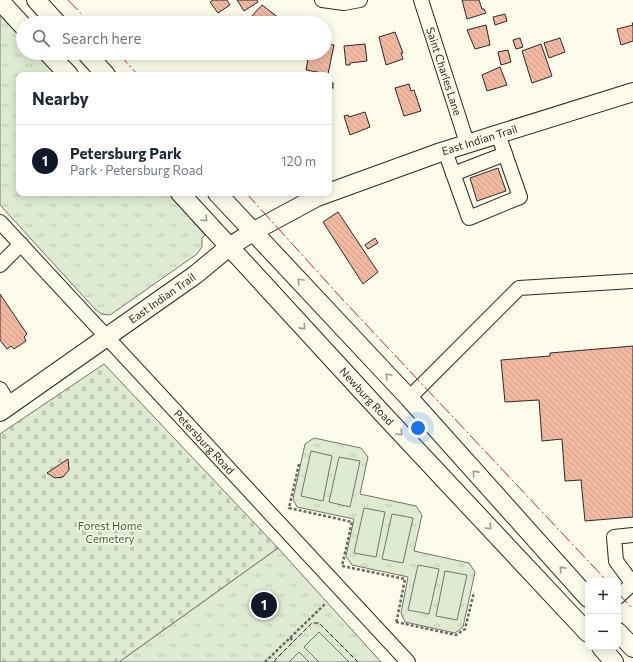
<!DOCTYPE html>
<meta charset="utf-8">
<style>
body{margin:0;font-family:Commissioner,sans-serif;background:#f6f6f7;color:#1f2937}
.controls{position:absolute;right:12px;bottom:12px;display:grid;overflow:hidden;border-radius:8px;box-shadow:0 2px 10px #0003}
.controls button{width:36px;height:36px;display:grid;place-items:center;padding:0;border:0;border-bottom:1px solid #e0e1e3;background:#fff;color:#1f2937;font:20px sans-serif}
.you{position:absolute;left:418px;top:428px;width:14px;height:14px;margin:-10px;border:3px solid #fff;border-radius:50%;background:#1a73e8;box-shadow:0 0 0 6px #1a73e833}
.badge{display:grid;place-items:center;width:26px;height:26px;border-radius:50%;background:#111827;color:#fff;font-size:13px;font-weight:700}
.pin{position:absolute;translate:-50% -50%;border:2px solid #fff;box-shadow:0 1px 4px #0006}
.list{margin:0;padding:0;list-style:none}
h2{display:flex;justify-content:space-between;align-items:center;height:52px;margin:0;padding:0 16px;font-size:17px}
h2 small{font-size:13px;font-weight:400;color:#747a83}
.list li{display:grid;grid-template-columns:26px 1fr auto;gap:12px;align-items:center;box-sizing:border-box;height:72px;padding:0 16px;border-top:1px solid #e0e1e3}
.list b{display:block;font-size:15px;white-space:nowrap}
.list p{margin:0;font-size:13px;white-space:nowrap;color:#747a83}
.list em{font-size:13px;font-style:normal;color:#747a83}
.icon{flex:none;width:22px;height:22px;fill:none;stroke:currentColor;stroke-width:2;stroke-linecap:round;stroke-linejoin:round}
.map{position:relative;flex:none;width:633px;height:662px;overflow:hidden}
.search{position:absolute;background:#fff;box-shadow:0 2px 10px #0003;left:16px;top:16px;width:316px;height:44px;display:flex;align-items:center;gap:10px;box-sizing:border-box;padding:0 14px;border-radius:22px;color:#747a83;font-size:15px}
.panel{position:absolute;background:#fff;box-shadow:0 2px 10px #0003;left:16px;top:72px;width:316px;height:124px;border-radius:8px}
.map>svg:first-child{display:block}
.grass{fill:url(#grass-tufts);stroke:#74746e}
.cemetery{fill:url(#cemetery-stones);stroke:#74746e}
.pitch{fill:#deebd1;stroke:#74746e}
.building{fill:url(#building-back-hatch);stroke:#2b2b2b}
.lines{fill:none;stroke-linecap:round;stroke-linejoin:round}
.minor-casing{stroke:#2b2b2b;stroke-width:16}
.major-casing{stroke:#2b2b2b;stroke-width:20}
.path{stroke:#6a6964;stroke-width:2.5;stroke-dasharray:3 2;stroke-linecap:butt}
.minor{stroke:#fdfbea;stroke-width:14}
.major{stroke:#fdfbea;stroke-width:18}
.fence{stroke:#2b2b2b;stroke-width:1;stroke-dasharray:5 2;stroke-linecap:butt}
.power{stroke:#c62828;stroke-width:1;stroke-dasharray:14 3 2 3;stroke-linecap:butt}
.oneway{stroke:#9e9d94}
.labels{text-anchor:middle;stroke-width:3;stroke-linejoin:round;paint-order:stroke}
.street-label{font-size:11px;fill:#2b2b2b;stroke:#fdfbea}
.park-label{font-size:11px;fill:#34623c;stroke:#fdfbea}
</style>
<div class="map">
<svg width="633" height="662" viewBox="0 0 633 662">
<defs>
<pattern id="grass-tufts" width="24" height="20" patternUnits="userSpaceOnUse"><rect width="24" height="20" fill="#deebd1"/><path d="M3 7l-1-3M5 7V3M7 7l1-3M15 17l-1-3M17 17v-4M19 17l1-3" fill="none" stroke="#bfcab4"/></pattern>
<pattern id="cemetery-stones" width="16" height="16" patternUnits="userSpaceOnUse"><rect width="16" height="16" fill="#deebd1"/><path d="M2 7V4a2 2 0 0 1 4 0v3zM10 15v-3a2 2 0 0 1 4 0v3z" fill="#bfcab4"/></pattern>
<pattern id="building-back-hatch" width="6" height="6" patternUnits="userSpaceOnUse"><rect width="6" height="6" fill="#f2b8a0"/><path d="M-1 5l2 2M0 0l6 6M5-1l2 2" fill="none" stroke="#d09e8a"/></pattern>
</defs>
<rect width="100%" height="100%" fill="#fdfbea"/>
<!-- grass -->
<g class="grass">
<polygon points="0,12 23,36 23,53 38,53 59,75 19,75 19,193 168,193 205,235 202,238 202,247 197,254 110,315 101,314 95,309 0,205"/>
<polygon points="314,438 361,448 368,457 360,494 416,506 422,515 414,551 469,563 475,572 463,627 455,633 405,622 401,613 408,577 352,565 346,556 354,519 297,507 293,499 305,444"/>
<polygon points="278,548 381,662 119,662"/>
</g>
<!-- cemetery -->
<polygon class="cemetery" points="104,364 278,548 119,662 0,662 0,434"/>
<!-- pitch -->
<g class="pitch">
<polygon points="311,451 332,456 323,501 301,496"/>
<polygon points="339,457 360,461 350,507 329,502"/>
<polygon points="364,508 385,512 376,557 354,553"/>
<polygon points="392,514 413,518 403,563 382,559"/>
<polygon points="418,565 439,569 429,614 408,610"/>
<polygon points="445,571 467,575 457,620 436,616"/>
<polygon points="319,632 349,662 319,662 304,647"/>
<polygon points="299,652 309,662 289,662"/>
</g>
<!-- building -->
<g class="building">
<polygon points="213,0 227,0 230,5 218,13 210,2"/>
<polygon points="237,0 257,0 258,2 244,11"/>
<polygon points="462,0 479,0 482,9 484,9 486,13 467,19"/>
<polygon points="262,5 279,18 274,23 257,23 251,17"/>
<polygon points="505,14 507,21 495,25 493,17"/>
<polygon points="632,23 633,23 633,41 621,45 617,29 633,25"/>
<polygon points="486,25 490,45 475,49 467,30"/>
<polygon points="395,32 403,53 401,53 403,59 386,65 379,37"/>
<polygon points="520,38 523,47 516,49 513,40"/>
<polygon points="560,38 565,52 549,58 544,43"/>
<polygon points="325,44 334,45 328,74 306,70 309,53 325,53"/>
<polygon points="365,44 367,61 350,63 350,65 346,65 344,46"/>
<polygon points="541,44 552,76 532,83 522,51"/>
<polygon points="508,50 511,62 501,65 498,52"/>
<polygon points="279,53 295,53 292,59"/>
<polygon points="500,67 507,85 487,91 482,75"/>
<rect x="329" y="83" width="4" height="5"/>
<polygon points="409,84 411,91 414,90 421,111 404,116 395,88"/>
<polygon points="365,112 370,127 350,135 344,116 348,115 349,117"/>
<polygon points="498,168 506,191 477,201 470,178"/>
<polygon points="338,212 378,272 363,284 323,222"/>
<polygon points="375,238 378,243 368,249 365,245"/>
<polygon points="0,294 27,334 24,337 26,341 14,349 11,346 7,349 0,340"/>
<polygon points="633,346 633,517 585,521 581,480 565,481 562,439 542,441 539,400 505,402 501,360 550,356 550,353"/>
<polygon points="68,459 69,470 63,477 55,478 47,473"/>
</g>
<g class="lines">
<!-- minor casing -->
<g class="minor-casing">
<g id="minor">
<polyline points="322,0 344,3 360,0"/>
<path id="s1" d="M421,0L467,143"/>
<polyline points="445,151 469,218 520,197 498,134"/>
<polyline points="453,174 505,154"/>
<path id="s2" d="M0,222L408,662"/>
<polyline points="0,265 21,244"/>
<polyline points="0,389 10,405"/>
<polyline points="409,398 519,288 633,281"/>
<polyline points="633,535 614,537 616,561 633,584"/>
<polyline points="618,597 633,583"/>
</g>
</g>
<!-- major casing -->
<g class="major-casing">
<g id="major">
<polyline points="36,0 57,23"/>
<polyline points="0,1 23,26"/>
<polyline points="48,53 69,75"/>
<polyline points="86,53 106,75"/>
<path id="s3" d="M180,193L382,413L588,633"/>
<polyline points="217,193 409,398 588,598"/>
<path id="s4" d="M0,412L195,275L229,247L254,231L317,197L441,152L633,92"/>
<polyline points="618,632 633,648"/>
<polyline points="601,647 614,662"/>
</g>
</g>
<!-- path -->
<g class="path">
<polyline points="299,464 289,508 352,522 342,566 405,579 396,624"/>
<polyline points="396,622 456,635 465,629 474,592"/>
<polyline points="290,638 294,641"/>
<polyline points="265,662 325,604"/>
</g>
<!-- minor -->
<use href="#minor" class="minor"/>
<!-- major -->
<use href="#major" class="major"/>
<!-- fence -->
<polyline class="fence" points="275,662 275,660 312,623 319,623 358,662"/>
<!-- power -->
<g class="power">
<polyline points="68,0 90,23"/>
<polyline points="118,53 138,75"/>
<polyline points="246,193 344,301 607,581"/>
<polyline points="618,593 633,609"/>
</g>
</g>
<!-- one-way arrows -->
<defs><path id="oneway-chevron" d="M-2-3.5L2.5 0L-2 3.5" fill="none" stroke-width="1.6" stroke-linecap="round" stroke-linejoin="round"/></defs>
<g class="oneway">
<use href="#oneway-chevron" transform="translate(205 219) rotate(46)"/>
<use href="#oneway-chevron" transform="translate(300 281) rotate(-133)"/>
<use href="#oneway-chevron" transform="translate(303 327) rotate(48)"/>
<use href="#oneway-chevron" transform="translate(388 376) rotate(-133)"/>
<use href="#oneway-chevron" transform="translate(400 433) rotate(47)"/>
<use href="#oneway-chevron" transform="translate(475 473) rotate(-132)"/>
<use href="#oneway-chevron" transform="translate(489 527) rotate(47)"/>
<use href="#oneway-chevron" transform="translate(562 569) rotate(-132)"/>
</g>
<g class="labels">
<!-- street labels -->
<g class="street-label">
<text dy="4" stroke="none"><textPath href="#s1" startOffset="75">Saint Charles Lane</textPath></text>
<text dy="4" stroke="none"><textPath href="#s4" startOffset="556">East Indian Trail</textPath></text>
<text dy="4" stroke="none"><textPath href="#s4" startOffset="198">East Indian Trail</textPath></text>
<text dy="4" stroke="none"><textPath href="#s3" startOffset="276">Newburg Road</textPath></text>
<text dy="4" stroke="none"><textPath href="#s2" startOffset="300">Petersburg Road</textPath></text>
</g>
<!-- park labels -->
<g class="park-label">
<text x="110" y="530">Forest Home<tspan x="110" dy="13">Cemetery</tspan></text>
</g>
</g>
</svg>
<div class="controls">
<button>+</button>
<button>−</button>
</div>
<div class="you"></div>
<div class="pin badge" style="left:264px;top:605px">1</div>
<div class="search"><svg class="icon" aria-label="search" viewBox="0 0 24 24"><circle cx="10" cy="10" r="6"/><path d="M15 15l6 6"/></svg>Search here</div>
<section class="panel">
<h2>Nearby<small></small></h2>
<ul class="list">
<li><span class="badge">1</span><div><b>Petersburg Park</b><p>Park · Petersburg Road</p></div><em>120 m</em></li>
</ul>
</section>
</div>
